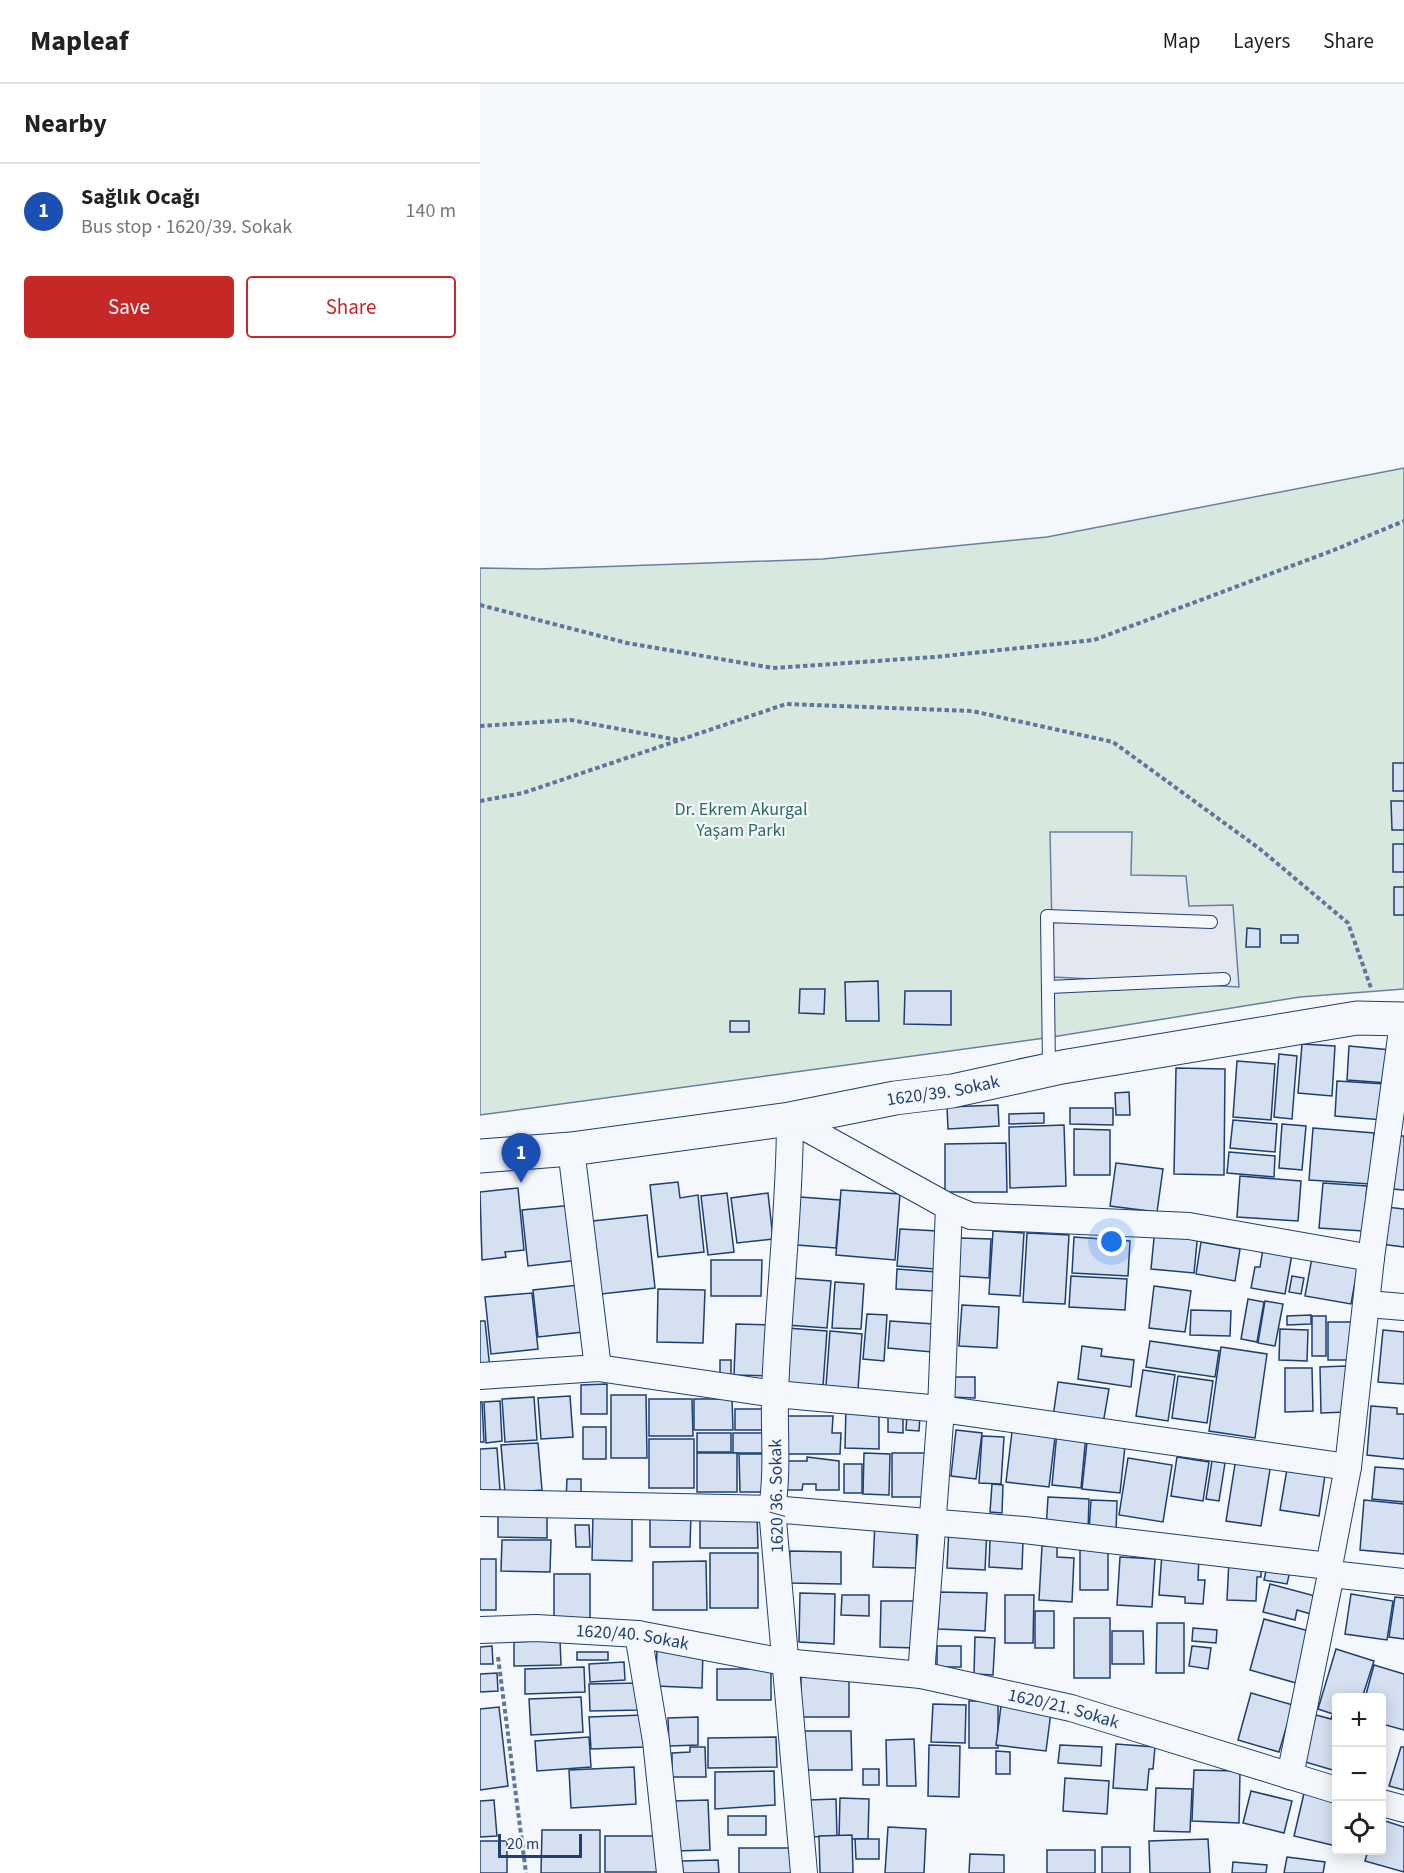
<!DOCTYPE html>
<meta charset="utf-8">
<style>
body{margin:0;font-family:"Source Sans 3",sans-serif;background:#f6f6f6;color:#222}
.controls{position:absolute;right:18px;bottom:18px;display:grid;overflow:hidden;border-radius:6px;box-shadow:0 3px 15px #0003}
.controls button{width:54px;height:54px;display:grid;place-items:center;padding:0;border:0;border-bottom:2px solid #e0e0e0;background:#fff;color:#222;font:30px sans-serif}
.scale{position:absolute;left:18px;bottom:15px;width:84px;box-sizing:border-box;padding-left:6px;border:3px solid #1d3f73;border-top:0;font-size:16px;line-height:21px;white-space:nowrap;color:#1d3f73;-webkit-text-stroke:4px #f4f7fb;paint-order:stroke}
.you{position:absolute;left:632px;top:1158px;width:21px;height:21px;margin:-15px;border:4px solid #fff;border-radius:50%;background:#1a73e8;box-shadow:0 0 0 9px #1a73e833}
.badge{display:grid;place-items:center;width:39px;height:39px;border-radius:50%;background:#c62828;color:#fff;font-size:20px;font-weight:700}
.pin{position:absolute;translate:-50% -50px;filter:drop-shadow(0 2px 3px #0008)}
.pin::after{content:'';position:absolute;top:32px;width:21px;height:18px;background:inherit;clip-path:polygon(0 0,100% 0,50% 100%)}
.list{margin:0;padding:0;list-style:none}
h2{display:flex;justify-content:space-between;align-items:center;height:78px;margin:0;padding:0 24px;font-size:26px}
h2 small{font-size:20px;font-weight:400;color:#767676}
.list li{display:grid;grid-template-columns:39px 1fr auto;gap:18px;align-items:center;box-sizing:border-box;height:96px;padding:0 24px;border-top:2px solid #e0e0e0}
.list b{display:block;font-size:22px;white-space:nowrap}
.list p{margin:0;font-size:20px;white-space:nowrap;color:#767676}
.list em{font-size:20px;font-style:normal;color:#767676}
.actions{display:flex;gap:12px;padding:18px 24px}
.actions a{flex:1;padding:14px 0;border:2px solid #c62828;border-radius:6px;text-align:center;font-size:21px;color:#c62828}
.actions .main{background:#c62828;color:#fff}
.icon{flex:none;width:33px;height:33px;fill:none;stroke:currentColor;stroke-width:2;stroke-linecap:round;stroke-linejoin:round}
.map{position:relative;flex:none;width:924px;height:1789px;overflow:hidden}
header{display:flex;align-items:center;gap:36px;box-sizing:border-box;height:84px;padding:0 30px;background:#fff;border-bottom:2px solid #e0e0e0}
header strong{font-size:28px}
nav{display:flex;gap:33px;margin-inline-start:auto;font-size:21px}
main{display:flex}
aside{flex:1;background:#fff}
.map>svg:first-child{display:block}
.green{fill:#d7e8df;stroke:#687fa3;stroke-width:1.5}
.parking{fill:#e3e8f0;stroke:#687fa3;stroke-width:1.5}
.building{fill:#d5e0f0;stroke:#1d3f73;stroke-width:1.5}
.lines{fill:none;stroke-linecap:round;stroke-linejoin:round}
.lane-casing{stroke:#1d3f73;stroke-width:14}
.street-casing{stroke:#1d3f73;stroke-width:28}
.secondary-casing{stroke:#1d3f73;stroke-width:35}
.path{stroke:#5e769c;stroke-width:4;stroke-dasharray:4.5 3;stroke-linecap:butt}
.lane{stroke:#f4f7fb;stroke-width:12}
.street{stroke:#f4f7fb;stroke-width:26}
.secondary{stroke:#f4f7fb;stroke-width:33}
.labels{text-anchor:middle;stroke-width:4.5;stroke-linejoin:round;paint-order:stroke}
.park-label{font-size:18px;fill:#2c6c60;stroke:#f4f7fb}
.street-label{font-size:18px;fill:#1d3f73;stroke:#f4f7fb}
</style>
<header>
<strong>Mapleaf</strong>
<nav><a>Map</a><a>Layers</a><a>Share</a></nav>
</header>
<main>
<aside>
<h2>Nearby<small></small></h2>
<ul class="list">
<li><span class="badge" style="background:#1a4fb4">1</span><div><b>Sağlık Ocağı</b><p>Bus stop · 1620/39. Sokak</p></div><em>140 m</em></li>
</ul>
<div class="actions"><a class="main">Save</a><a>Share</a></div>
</aside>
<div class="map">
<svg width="924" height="1789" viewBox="0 0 924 1789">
<rect width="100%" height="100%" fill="#f4f7fb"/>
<!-- green -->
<polygon class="green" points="924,384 924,905 820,913 572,953 0,1031 0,484 58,485 343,475 567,453"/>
<!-- parking -->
<polygon class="parking" points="570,748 652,748 651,791 706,792 709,822 753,821 759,903 573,893"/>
<!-- building -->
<g class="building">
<rect x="913" y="679" width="11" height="28"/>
<polygon points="911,717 924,717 924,746 912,746"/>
<rect x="913" y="760" width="11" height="28"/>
<rect x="914" y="803" width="10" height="28"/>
<polygon points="767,844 780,845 780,863 766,863"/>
<rect x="801" y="851" width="17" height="8"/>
<polygon points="398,897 399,937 366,937 365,898"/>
<polygon points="320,905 345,905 344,930 319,929"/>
<polygon points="425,907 471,907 471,941 424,940"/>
<rect x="250" y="937" width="19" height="11"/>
<polygon points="822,960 855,962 852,1012 818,1009"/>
<polygon points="869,962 911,966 908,999 867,996"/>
<polygon points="799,970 817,972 812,1035 794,1033"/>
<polygon points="757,977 795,980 791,1036 753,1033"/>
<polygon points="696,984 745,985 744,1091 694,1090"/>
<polygon points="857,997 906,1000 903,1036 855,1032"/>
<polygon points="649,1008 650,1031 636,1031 635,1009"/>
<polygon points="518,1021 519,1042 468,1045 467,1023"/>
<polygon points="590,1024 633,1024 633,1041 590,1040"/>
<polygon points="564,1029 564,1039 529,1040 529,1030"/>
<polygon points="753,1036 797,1040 795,1068 750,1064"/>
<polygon points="802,1040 826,1042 822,1086 799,1084"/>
<polygon points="584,1041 586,1102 530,1104 529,1043"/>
<polygon points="833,1044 894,1049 890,1100 829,1096"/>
<polygon points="594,1045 630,1046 630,1091 594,1091"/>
<polygon points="918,1052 924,1052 924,1106 912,1105"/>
<polygon points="526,1059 527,1108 465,1108 465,1060"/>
<polygon points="749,1068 795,1072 794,1093 747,1089"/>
<polygon points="636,1079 683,1085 677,1128 630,1122"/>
<polygon points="760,1092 821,1097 818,1137 757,1133"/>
<polygon points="198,1098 200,1114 218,1111 224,1168 178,1173 170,1101"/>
<polygon points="843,1099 887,1102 883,1147 839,1144"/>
<polygon points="38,1104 44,1166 25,1168 26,1173 2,1176 0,1108"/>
<polygon points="361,1106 420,1110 415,1176 356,1171"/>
<polygon points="247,1109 254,1168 228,1171 221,1112"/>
<polygon points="288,1109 293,1155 257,1159 251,1114"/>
<polygon points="320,1113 360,1116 356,1164 317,1161"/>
<polygon points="93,1121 99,1176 48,1182 42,1126"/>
<polygon points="906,1123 924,1125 924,1163 901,1160"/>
<polygon points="167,1131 175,1204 112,1211 104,1138"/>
<polygon points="675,1144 718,1148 714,1189 671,1185"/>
<polygon points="420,1145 458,1147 455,1185 417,1182"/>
<polygon points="513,1147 544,1149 540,1212 509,1210"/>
<polygon points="547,1149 589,1151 585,1220 543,1218"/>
<polygon points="594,1153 650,1157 648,1192 592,1189"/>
<polygon points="480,1154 511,1155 509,1194 478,1192"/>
<polygon points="721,1158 760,1165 755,1197 716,1190"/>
<polygon points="783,1165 812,1170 805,1210 771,1204 775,1183 780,1183"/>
<polygon points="833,1168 879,1176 871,1220 825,1212"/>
<polygon points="231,1176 282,1176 281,1212 231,1212"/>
<polygon points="417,1185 457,1188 455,1207 416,1205"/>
<polygon points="591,1192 647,1195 645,1226 589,1223"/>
<polygon points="812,1192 824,1194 821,1210 809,1208"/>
<polygon points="311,1194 351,1197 347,1244 307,1241"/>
<polygon points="355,1198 384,1200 381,1245 352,1244"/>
<polygon points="99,1201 103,1248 58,1253 53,1206"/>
<polygon points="674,1202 711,1207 705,1248 669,1244"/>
<polygon points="178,1205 225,1206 223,1259 177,1258"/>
<polygon points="52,1209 58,1265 11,1270 5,1213"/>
<polygon points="768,1215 784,1218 777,1258 761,1255"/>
<polygon points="785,1217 803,1220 795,1262 778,1259"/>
<polygon points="482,1221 519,1223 517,1264 479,1262"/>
<polygon points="711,1226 751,1227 750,1252 710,1251"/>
<polygon points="387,1230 407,1231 404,1277 383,1275"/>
<polygon points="831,1231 831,1240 807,1241 807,1232"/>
<rect x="832" y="1232" width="14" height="40"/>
<polygon points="0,1237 5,1237 10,1285 0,1286"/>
<polygon points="410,1237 454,1240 452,1268 408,1264"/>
<rect x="848" y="1238" width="23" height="38"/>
<polygon points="256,1240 292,1241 290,1292 254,1291"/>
<polygon points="307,1244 347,1247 343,1302 303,1299"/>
<polygon points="800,1245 828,1246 827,1277 799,1276"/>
<polygon points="903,1246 924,1248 924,1300 898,1298"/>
<polygon points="350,1247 382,1250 378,1305 346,1302"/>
<polygon points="670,1257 739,1267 735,1293 666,1283"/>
<polygon points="602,1262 622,1265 621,1272 654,1276 651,1303 598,1295"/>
<polygon points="741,1263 787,1270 775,1354 729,1347"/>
<rect x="240" y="1276" width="11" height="17"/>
<polygon points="866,1282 867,1328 841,1329 840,1283"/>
<polygon points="805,1284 832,1284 833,1327 805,1328"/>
<polygon points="663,1286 695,1291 688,1337 656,1332"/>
<polygon points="698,1292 733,1297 727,1339 692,1334"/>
<polygon points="469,1293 495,1293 495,1314 468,1313"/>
<polygon points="578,1298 629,1305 623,1340 573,1333"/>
<polygon points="127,1300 127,1330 101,1330 101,1301"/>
<polygon points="131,1311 166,1311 167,1374 131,1374"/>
<polygon points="90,1312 93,1353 61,1355 58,1314"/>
<polygon points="54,1313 57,1356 25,1358 22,1315"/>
<polygon points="169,1315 212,1315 213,1352 169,1352"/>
<polygon points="214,1315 252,1315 253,1346 214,1346"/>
<polygon points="20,1317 22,1357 6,1359 4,1318"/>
<polygon points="0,1318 2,1318 4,1358 0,1358"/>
<polygon points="366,1322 399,1323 399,1365 365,1364"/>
<polygon points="891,1322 917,1324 917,1330 924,1330 924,1375 887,1371"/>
<rect x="255" y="1325" width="30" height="21"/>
<polygon points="408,1329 423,1330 423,1349 408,1348"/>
<polygon points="427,1330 440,1331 439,1347 426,1346"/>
<polygon points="307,1332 353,1332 352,1349 361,1349 360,1370 306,1370"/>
<rect x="103" y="1343" width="23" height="32"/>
<polygon points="476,1346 502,1349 496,1395 471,1392"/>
<polygon points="532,1348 575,1353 569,1403 526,1398"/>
<polygon points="577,1348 606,1351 601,1404 572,1401"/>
<rect x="217" y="1349" width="34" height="19"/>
<rect x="253" y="1349" width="36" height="20"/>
<polygon points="502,1352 524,1353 521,1400 499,1399"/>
<rect x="169" y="1355" width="45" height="49"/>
<polygon points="607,1358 645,1362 640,1409 602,1405"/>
<polygon points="58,1359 62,1406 25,1409 21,1361"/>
<polygon points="17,1364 20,1406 0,1407 0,1365"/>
<rect x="217" y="1369" width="40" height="39"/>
<polygon points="384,1369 410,1370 409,1411 383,1410"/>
<polygon points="412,1369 446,1369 447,1413 412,1413"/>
<polygon points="259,1370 286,1370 286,1408 260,1408"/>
<polygon points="327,1373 359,1377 359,1406 336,1406 336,1400 323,1400 322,1406 307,1406 307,1377 327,1377"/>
<polygon points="697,1373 729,1378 723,1417 691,1412"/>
<polygon points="648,1374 692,1381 683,1438 639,1431"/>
<polygon points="756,1374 791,1379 781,1442 746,1437"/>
<polygon points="732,1377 745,1379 739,1417 726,1415"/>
<rect x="364" y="1380" width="18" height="29"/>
<polygon points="895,1383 924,1385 924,1418 892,1415"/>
<polygon points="807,1385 845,1391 839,1432 800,1426"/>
<polygon points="87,1395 101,1395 101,1416 86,1416"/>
<polygon points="512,1400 523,1401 522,1429 510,1428"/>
<polygon points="568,1413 609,1415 608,1448 566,1446"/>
<polygon points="611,1416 637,1417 636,1449 609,1447"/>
<polygon points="884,1416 924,1420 924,1470 880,1466"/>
<polygon points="18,1427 67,1427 67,1454 18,1453"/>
<polygon points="170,1429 211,1429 210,1463 170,1463"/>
<polygon points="113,1431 152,1431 152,1477 112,1476"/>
<polygon points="220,1431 277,1431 278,1464 220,1464"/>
<polygon points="395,1437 437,1438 436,1484 393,1483"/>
<polygon points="95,1441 109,1441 110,1463 96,1463"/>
<polygon points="469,1443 507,1445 505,1486 467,1484"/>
<polygon points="22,1456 71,1456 70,1488 21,1487"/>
<polygon points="510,1456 543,1457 542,1485 509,1483"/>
<polygon points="562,1462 577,1462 577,1473 594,1474 592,1518 559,1516"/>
<rect x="600" y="1465" width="28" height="41"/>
<polygon points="310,1467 361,1468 361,1500 309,1499"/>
<rect x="230" y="1469" width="48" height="55"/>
<polygon points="682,1469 719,1472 718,1496 725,1496 723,1520 705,1519 705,1513 679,1511"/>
<polygon points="640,1473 675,1475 672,1523 637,1521"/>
<rect x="0" y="1475" width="16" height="51"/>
<polygon points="749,1476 781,1477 781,1493 777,1493 776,1517 747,1516"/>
<polygon points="226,1477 227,1526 173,1526 173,1478"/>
<polygon points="788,1478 811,1483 807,1500 784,1496"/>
<rect x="74" y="1490" width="36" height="44"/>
<polygon points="790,1500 835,1512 831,1530 817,1526 815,1536 783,1528"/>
<polygon points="460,1508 507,1509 505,1547 458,1545"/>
<polygon points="320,1509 355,1510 354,1560 319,1558"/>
<polygon points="871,1510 913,1517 907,1556 865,1550"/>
<polygon points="362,1511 389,1511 389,1532 361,1531"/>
<polygon points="525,1511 554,1511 553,1559 525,1559"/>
<polygon points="915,1513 924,1514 924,1555 909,1553"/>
<polygon points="401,1517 438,1517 437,1564 400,1563"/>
<rect x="555" y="1527" width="19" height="37"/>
<rect x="594" y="1534" width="36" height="60"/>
<polygon points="784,1535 829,1547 816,1599 770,1586"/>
<polygon points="677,1539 704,1539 704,1589 676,1589"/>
<polygon points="713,1544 737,1546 736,1559 712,1557"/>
<polygon points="632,1547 663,1547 664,1580 632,1580"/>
<polygon points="495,1553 515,1554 513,1591 494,1590"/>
<polygon points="80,1556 81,1581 34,1582 34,1558"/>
<polygon points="12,1562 13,1580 0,1580 0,1563"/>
<rect x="457" y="1562" width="24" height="21"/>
<polygon points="712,1562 731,1564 728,1585 709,1582"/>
<polygon points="177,1563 223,1565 222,1604 176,1602"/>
<polygon points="856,1565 894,1577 882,1614 856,1614 856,1631 838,1625"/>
<rect x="97" y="1568" width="31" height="8"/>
<polygon points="144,1578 145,1596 110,1598 109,1580"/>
<polygon points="894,1581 924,1590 924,1646 902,1640 902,1614 885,1614"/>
<polygon points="104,1583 105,1608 45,1610 45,1585"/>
<rect x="237" y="1585" width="54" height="31"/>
<polygon points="17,1589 18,1607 0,1608 0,1590"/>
<rect x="321" y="1593" width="48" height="40"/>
<polygon points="161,1599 161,1626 110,1627 109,1600"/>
<polygon points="771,1609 813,1621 799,1668 758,1656"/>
<polygon points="101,1613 103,1648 51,1651 49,1615"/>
<rect x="489" y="1617" width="29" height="47"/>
<polygon points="453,1620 486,1621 485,1659 451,1658"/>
<polygon points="521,1622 571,1628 566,1667 516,1661"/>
<polygon points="19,1623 28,1702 0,1706 0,1625"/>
<polygon points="163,1631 164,1663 111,1665 109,1633"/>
<polygon points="836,1631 851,1635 852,1632 856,1633 856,1687 822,1677"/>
<polygon points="218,1633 218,1661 189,1662 188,1634"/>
<polygon points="316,1647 371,1647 372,1686 316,1686"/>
<polygon points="109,1653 111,1683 57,1687 55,1657"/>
<polygon points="296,1653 297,1683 228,1684 228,1654"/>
<polygon points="434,1655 436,1702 407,1702 406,1656"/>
<polygon points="636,1660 675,1663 673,1685 669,1685 667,1706 633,1704"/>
<polygon points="449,1661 480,1662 479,1713 448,1712"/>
<polygon points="580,1661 622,1663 621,1682 578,1679"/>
<polygon points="210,1663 225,1663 226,1693 192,1693 192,1669 210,1668"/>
<polygon points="921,1663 924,1663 924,1706 909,1702"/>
<polygon points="516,1667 530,1668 530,1690 516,1690"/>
<polygon points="154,1683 156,1720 91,1724 89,1686"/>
<rect x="383" y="1685" width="16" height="16"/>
<polygon points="714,1686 760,1687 759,1739 712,1737"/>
<polygon points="294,1687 295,1721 235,1725 235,1688"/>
<polygon points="585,1694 629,1697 627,1730 583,1727"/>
<polygon points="676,1704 712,1705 710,1748 674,1747"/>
<polygon points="825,1705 856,1712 856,1762 814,1752"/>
<polygon points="771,1707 812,1717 804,1749 763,1739"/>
<polygon points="360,1714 389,1715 388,1755 359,1755"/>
<polygon points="356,1715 357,1752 330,1753 329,1716"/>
<polygon points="14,1716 17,1752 0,1753 0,1717"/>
<polygon points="228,1716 230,1766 194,1767 193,1717"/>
<rect x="248" y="1732" width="38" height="19"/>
<polygon points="902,1736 924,1743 924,1788 885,1777 888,1766 902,1766"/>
<polygon points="408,1743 446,1745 444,1789 405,1789"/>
<polygon points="62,1746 120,1746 120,1789 61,1789"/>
<polygon points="372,1751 373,1789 340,1789 339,1752"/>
<rect x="125" y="1752" width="57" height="36"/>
<polygon points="375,1755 399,1755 399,1775 376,1775"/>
<polygon points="728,1755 730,1789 670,1789 669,1757"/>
<rect x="0" y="1757" width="27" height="32"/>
<rect x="622" y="1763" width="28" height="26"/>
<rect x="259" y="1764" width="55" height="25"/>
<rect x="567" y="1766" width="48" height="23"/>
<polygon points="490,1770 524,1771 524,1789 489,1789"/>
<polygon points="807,1773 845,1778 843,1789 804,1789"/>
<polygon points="238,1776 239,1789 203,1789 202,1777"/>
<polygon points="753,1778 787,1781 786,1789 752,1789"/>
</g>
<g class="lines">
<!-- lane casing -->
<g class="lane-casing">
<g id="lane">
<polyline points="569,903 744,895"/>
<polyline points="569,984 567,832 731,838"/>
</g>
</g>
<!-- street casing -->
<g class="street-casing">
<g id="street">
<polyline points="91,1065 118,1284"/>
<polyline points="887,1220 924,1223"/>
<polyline points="0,1292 118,1284 295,1310 461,1325 868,1383"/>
<polyline points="0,1419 292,1425 544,1446 849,1482"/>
<polyline points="851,1490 924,1498"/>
<path id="s1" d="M0,1546L56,1544L158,1550L304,1578L441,1591L591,1624L856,1706"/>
<polyline points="158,1550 176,1657 190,1789"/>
<polyline points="441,1591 461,1325 469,1123"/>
<polyline points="810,1692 851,1490 849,1482 868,1383 891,1174 921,953 921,935"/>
<polyline points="902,1719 924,1725"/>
<path d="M324,1789L292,1425C298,1387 294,1349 295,1310C298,1218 310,1127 310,1035L469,1123L491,1132L709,1142L891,1174"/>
</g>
</g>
<!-- secondary casing -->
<g class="secondary-casing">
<g id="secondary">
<path id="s2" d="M0,1072L91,1065L310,1035L415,1014L472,1007L582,983L877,934L924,935"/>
</g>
</g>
<!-- path -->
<g class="path">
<polyline points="0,521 147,559 293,584 455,573 614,556 854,466 924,437"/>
<polyline points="0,642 91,636 198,656"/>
<polyline points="0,717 43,709 306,620 492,627 633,658 780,765 868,839 891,904"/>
<polyline points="18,1573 46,1789"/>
</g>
<!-- lane -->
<use href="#lane" class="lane"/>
<!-- street -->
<use href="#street" class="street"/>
<!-- secondary -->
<use href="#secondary" class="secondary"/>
</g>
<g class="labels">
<!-- park labels -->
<g class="park-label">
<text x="261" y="731">Dr. Ekrem Akurgal<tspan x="261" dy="21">Yaşam Parkı</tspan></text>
</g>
<!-- street labels -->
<g class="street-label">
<text dy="6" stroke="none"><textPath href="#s2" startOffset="468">1620/39. Sokak</textPath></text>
<text transform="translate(296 1412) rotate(-91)" y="6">1620/36. Sokak</text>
<text dy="6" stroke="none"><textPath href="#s1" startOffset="153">1620/40. Sokak</textPath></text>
<text dy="6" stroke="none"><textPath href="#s1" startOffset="591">1620/21. Sokak</textPath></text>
</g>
</g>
</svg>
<div class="controls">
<button>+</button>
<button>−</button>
<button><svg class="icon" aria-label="locate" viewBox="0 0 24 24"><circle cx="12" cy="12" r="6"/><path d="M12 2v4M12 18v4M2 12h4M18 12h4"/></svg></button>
</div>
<div class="scale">20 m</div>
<div class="you"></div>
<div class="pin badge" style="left:41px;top:1099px;background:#1a4fb4">1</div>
</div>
</main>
